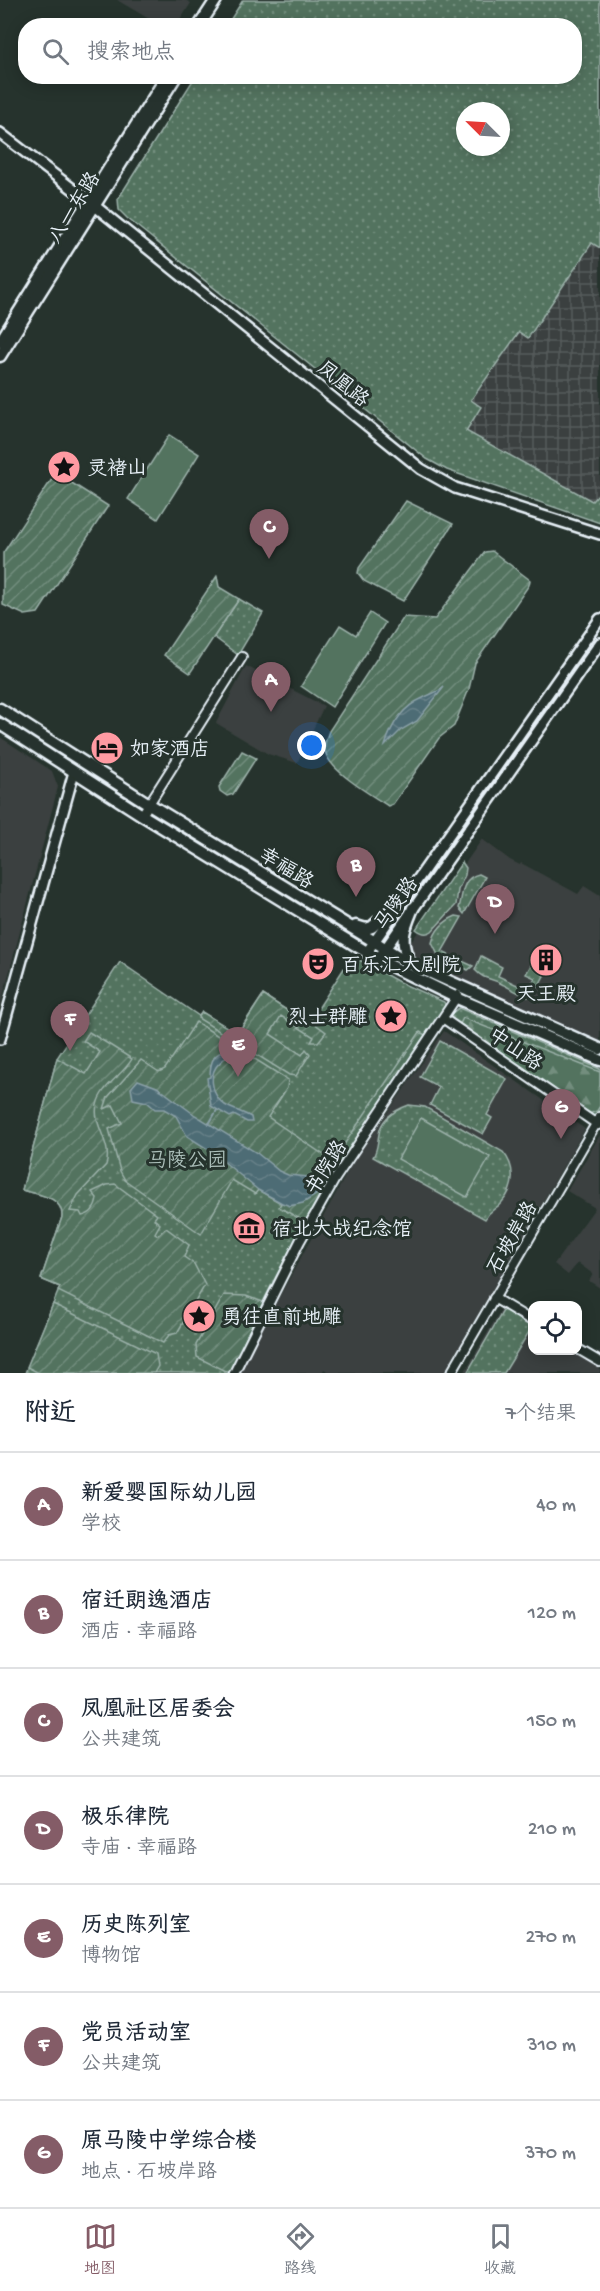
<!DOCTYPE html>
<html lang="zh">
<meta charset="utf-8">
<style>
body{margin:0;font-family:"Gochi Hand","LXGW WenKai TC",sans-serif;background:#f6f6f7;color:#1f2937}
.controls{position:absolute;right:18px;bottom:18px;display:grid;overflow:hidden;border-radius:12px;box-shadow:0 3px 15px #0003}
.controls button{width:54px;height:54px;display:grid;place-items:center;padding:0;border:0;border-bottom:2px solid #e0e1e3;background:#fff;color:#1f2937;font:30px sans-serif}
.compass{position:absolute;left:456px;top:102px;width:54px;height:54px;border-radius:50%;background:#fff;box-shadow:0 3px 15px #0003;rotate:294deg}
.you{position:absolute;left:312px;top:746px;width:21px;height:21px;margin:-15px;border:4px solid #fff;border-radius:50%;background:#1a73e8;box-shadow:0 0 0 9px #1a73e833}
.badge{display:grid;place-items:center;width:39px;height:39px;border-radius:50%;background:#845c67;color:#fff;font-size:20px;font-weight:700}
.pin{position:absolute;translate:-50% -50px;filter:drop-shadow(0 2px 3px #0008)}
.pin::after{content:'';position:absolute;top:32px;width:21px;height:18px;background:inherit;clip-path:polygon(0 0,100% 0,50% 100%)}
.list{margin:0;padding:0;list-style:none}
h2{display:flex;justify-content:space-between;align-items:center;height:78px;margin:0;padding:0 24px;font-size:26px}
h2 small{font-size:20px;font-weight:400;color:#747a83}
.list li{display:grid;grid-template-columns:39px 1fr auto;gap:18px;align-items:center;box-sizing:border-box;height:108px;padding:0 24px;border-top:2px solid #e0e1e3}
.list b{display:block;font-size:22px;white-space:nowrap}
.list p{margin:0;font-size:20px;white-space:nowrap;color:#747a83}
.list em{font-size:20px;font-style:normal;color:#747a83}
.icon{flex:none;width:33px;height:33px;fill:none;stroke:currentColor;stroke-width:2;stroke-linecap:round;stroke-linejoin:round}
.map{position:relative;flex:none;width:600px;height:1373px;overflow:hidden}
.search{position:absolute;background:#fff;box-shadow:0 3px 15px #0003;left:18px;right:18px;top:18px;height:66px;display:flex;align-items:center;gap:15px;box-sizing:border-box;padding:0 21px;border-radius:24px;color:#747a83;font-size:22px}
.sheet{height:834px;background:#fff}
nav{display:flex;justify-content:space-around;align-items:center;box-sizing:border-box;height:84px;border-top:2px solid #e0e1e3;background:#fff;font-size:16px;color:#747a83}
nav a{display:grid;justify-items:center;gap:3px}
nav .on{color:#845c67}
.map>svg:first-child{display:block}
.built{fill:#3a403f}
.industrial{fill:url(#industrial-grid)}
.grass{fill:url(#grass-dots);stroke:#9db2ab;stroke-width:1.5;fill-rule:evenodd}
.forest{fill:url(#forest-firs);stroke:#9db2ab;stroke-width:1.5}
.garden{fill:url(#garden-furrows);stroke:#9db2ab;stroke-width:1.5}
.pitch{fill:#52735e;stroke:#9db2ab;stroke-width:1.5}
.water{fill:url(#water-waves);stroke:#8ba1a9;stroke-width:1.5}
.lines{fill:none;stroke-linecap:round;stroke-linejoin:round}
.stream{stroke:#8ba1a9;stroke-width:2}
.minor-casing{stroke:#e8f1f8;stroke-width:12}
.tertiary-casing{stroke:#e8f1f8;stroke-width:14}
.secondary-casing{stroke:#e8f1f8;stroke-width:15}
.minor{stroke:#26332d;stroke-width:8}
.tertiary{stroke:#26332d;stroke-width:9}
.secondary{stroke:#26332d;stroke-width:10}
.labels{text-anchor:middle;stroke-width:6;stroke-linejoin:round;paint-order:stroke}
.street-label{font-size:20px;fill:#e8f1f8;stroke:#26332d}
.poi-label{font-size:20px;fill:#e8f1f8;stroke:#26332d;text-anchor:start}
.park-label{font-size:20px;fill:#acbfba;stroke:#26332d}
</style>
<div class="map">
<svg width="600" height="1373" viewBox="0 0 600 1373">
<defs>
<pattern id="industrial-grid" width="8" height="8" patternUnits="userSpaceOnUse" patternTransform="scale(1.5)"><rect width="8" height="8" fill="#3a403f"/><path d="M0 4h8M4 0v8" fill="none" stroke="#565c5c"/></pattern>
<pattern id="grass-dots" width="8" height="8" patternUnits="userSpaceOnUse" patternTransform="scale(1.5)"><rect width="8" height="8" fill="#52735e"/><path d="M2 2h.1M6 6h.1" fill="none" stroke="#738e7e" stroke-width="1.8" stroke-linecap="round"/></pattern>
<pattern id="forest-firs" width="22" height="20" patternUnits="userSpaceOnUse" patternTransform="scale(1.5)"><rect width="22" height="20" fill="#52735e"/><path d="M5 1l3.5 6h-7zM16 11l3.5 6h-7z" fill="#738e7e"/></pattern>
<pattern id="garden-furrows" width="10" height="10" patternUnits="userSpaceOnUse" patternTransform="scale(1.5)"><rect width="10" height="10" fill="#52735e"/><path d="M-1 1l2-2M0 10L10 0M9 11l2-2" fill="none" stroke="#738e7e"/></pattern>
<pattern id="water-waves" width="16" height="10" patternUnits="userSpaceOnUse" patternTransform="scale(1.5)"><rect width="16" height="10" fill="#4d6c74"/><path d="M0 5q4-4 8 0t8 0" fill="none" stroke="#678189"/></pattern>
</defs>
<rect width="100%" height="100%" fill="#26332d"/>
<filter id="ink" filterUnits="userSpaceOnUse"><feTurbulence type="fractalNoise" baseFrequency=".0167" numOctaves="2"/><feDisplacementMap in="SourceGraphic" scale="12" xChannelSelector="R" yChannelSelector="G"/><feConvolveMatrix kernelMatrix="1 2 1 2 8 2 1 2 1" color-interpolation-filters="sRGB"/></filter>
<g filter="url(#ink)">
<!-- built -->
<g class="built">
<polygon points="117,0 185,0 191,3 177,25 161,26"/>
<polygon points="246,666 324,706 297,763 268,754 216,723"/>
<polygon points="0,737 52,771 58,787 0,1008"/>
<polygon points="482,839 510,860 520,865 521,863 578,894 584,886 600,896 600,1042 415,964 410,949 411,942"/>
<polygon points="444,1031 585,1129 444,1373 331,1373 324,1369 322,1373 240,1373 259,1334 352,1164"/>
<polygon points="600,1135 600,1288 589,1281 593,1274 578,1263 568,1275 554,1264 595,1208 567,1191"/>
<polygon points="502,1308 532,1326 532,1350 573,1351 592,1362 600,1351 600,1373 464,1373"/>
</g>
<!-- industrial -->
<polygon class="industrial" points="593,243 600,248 600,492 592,501 466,431 481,407 471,401 519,332 528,338"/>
<!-- grass -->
<g class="grass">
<path d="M243,0H600V248L592,243L528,338L519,332L471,400L481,407L466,431L592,501L600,492V523L447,470L427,459L127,218L119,210L118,199L195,77L574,76V26L227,25ZM465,111H501V147H465Z"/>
<polygon points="239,599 263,613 238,655 214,637"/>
<path d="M462,862L466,868L465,875L458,890L456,905L432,931C427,935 421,933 416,929Z"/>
<path d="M479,874L485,877L464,914L459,908C463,895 461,878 479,874Z"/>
<path d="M456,916L462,917L442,952L473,966L468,970L438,955L432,943C435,930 444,921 456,916Z"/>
<path d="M352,956L399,982L444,1002L446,1007C399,1078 348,1148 306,1222C277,1271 253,1322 229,1373H25L60,1287L41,1279L62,1217C63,1196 38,1195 22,1190L57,1058L120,962L199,1016L202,1012L237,1034L263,995L308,1024Z"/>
<path d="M481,956L502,967L498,976L528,990L535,978L526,974L534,960L538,962L536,966L546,972L538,987L534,986L528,997C518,993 511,989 502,984C491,977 485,981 475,970Z"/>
<polygon points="459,1008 600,1069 600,1122 592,1118 452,1021 451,1014"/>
<polygon points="440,1041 507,1079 487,1115 492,1118 483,1134 430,1105 439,1087 420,1077"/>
<path d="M409,1105L425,1107L503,1152C516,1167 515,1188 502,1202C495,1211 491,1208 485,1219L373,1157C378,1149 377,1144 379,1134C381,1118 395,1110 409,1105Z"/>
<polygon points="504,1309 532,1327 504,1373 467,1373"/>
</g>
<!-- forest -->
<polygon class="forest" points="463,1018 600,1072 600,1106 597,1111 589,1114 460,1024"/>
<!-- garden -->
<g class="garden">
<polygon points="56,473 108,506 38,613 25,615 3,605 3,553"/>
<polygon points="406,501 453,524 403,601 364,581 358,573 359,568"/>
<path d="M492,551L530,580L529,585L475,663L469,689L454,726L439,738L393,804L388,806C371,795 332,772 326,754C323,747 326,739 329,731L404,617L435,619L485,552Z"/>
<polygon points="217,576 219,587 239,599 190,673 164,655"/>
<polygon points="242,751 256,758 233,794 227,796 220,791 219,787"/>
<polygon points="263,995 308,1024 311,1021 326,1032 318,1042 311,1042 314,1037 281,1016 270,1034 302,1055 306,1049 310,1054 296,1076 289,1075 198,1018 202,1012 238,1034"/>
<polygon points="196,1022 288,1080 287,1088 268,1117 340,1166 305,1222 279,1207 281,1203 258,1190 255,1194 232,1180 201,1234 125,1180 120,1171 109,1129 122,1123 113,1105 104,1109 108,1097 141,1060 159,1072 165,1069"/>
<path d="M89,1032L132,1059C123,1075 101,1086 97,1105C92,1125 113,1144 106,1165L78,1195L70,1211L80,1212L82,1216C92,1214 96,1208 97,1198L92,1192L107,1185L115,1184L157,1215L154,1219L160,1224L155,1233L158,1235L166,1228L189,1245L184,1257L194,1264L205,1285L177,1333L169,1335L163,1343L58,1291L60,1287L41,1279L62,1217C63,1196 38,1195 22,1190L57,1058L86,1074L100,1052L83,1041Z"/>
<polygon points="420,1032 427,1036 346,1157 339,1152"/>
<polygon points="224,1295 246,1296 263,1302 229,1373 197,1357 196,1345"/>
<polygon points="53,1304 156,1354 158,1366 154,1373 39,1373 27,1367"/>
</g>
<!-- pitch -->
<g class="pitch">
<polygon points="169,435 199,454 158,519 128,499"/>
<polygon points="370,613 385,623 332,707 301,686 340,625 356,635"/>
<polygon points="421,1118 490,1157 467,1197 398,1159"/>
</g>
<!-- water -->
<g class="water">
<path d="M444,687L417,721L401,730L385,746C391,725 402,707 423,698C430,694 438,692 444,687Z"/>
<path d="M229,1049C229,1058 221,1060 216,1067C208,1079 214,1098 225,1105C233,1110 243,1112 251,1117L252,1122H247L234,1115L230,1117L211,1106L207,1078L210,1077C210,1061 213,1053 229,1049Z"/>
<polygon points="138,1080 157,1087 195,1115 257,1153 279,1171 288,1175 319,1178 322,1182 322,1186 316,1195 303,1203 290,1206 282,1203 258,1190 211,1151 187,1136 176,1116 164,1109 155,1109 147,1102 133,1099 131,1088"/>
</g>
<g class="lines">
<!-- stream -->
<polyline class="stream" points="209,1124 217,1110"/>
<!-- minor casing -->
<g class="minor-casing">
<g id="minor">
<polyline points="142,815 242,657"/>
<polyline points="444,1019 598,1125"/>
<polyline points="494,1298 532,1321"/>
<polyline points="578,1349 600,1362"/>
<polyline points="234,1373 300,1241 335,1179 458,995"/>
<polyline points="451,1373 600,1117"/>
</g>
</g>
<!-- tertiary casing -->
<g class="tertiary-casing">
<g id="tertiary">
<polyline points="0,133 95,206 421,469 455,488 600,534"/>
<polyline points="367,952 600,619"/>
<polyline points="378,959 600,643"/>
<polyline points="0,1039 74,772"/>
</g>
</g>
<!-- secondary casing -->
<g class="secondary-casing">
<g id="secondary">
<polyline points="199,26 216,0"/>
<polyline points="0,342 167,76"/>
<polyline points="0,356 176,76"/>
<polyline points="0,709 149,804 411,964 600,1049"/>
<polyline points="0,724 142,815 383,962 457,998 600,1060"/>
<polyline points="356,926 366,929 372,927 402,901"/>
<path d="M411,964C398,941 404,930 413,908"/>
</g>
</g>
<!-- minor -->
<use href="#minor" class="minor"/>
<!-- tertiary -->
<use href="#tertiary" class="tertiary"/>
<!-- secondary -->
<use href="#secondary" class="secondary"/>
</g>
</g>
<!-- icons -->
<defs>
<g id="sight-disc" transform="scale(1.725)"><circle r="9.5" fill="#ff9aa2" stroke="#26332d"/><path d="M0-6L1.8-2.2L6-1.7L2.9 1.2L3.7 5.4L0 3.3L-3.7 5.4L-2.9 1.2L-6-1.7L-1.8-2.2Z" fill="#111"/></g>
<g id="hotel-disc" transform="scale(1.725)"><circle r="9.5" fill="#ff9aa2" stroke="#26332d"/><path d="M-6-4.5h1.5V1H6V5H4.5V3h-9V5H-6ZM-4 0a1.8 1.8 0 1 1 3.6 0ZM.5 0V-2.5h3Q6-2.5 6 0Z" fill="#111"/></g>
<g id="building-disc" transform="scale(1.725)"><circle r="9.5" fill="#ff9aa2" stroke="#26332d"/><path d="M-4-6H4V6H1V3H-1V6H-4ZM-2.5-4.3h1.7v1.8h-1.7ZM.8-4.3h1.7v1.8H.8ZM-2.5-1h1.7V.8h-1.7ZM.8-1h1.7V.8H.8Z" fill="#111"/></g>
<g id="theatre-disc" transform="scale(1.725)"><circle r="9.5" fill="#ff9aa2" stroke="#26332d"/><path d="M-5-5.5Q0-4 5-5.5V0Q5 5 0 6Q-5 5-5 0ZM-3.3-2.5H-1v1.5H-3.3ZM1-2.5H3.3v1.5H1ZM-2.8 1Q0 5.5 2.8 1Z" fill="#111"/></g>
<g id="museum-disc" transform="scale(1.725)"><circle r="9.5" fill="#ff9aa2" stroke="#26332d"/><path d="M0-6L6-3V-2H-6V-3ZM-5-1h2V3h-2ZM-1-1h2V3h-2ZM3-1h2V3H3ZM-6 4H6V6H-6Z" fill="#111"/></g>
</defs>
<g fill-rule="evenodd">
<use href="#sight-disc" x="64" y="467"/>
<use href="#hotel-disc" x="107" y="748"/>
<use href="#building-disc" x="546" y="960"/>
<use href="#theatre-disc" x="318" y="964"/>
<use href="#sight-disc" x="391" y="1016"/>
<use href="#museum-disc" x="249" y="1228"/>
<use href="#sight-disc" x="199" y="1316"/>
</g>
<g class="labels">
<!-- street labels -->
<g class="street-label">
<text transform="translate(73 207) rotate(-58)" y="7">八一东路</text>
<text transform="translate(344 383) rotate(39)" y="7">凤凰路</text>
<text transform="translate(287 867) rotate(32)" y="7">幸福路</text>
<text transform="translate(395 903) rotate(-55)" y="7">马陵路</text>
<text transform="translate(516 1048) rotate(34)" y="7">中山路</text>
<text transform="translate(325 1167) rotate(-58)" y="7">书院路</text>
<text transform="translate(511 1237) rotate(-60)" y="7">石坡岸路</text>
</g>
<!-- poi labels -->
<g class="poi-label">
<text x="87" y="474">灵褚山</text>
<text x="130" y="755">如家酒店</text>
<text x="341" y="971">百乐汇大剧院</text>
<text x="546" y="1000" text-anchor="middle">天王殿</text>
<text x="368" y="1023" text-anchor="end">烈士群雕</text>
<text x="272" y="1235">宿北大战纪念馆</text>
<text x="222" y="1323">勇往直前地雕</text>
</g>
<!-- park labels -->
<g class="park-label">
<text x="187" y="1166">马陵公园</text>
</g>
</g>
</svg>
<div class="controls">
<button><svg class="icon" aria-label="locate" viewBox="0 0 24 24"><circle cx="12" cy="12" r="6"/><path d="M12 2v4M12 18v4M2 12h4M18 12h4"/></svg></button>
</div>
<svg class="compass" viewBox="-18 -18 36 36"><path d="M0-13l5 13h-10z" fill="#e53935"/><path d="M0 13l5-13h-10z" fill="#747a83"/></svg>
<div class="you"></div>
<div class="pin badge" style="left:271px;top:712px">A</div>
<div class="pin badge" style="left:356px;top:897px">B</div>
<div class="pin badge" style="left:269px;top:559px">C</div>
<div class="pin badge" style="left:495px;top:934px">D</div>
<div class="pin badge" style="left:238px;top:1077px">E</div>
<div class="pin badge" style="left:70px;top:1051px">F</div>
<div class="pin badge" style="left:561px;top:1139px">G</div>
<div class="search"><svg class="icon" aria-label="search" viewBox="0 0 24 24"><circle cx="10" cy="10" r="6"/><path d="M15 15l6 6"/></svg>搜索地点</div>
</div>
<section class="sheet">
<h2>附近<small>7个结果</small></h2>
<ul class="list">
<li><span class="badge">A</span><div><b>新爱婴国际幼儿园</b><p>学校</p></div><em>40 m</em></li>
<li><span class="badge">B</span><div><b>宿迁朗逸酒店</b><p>酒店 · 幸福路</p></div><em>120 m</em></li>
<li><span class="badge">C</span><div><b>凤凰社区居委会</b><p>公共建筑</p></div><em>150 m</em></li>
<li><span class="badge">D</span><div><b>极乐律院</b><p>寺庙 · 幸福路</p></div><em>210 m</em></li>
<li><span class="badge">E</span><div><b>历史陈列室</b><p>博物馆</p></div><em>270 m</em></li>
<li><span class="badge">F</span><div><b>党员活动室</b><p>公共建筑</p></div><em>310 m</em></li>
<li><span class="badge">G</span><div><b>原马陵中学综合楼</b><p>地点 · 石坡岸路</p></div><em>370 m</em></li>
</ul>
</section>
<nav>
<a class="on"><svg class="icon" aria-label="map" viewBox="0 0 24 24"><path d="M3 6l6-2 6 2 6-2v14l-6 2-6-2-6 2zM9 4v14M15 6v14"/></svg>地图</a>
<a><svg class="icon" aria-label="directions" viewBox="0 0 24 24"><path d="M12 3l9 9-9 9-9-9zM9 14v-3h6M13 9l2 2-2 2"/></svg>路线</a>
<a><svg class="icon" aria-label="saved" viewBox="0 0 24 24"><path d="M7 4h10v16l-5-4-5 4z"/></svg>收藏</a>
</nav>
